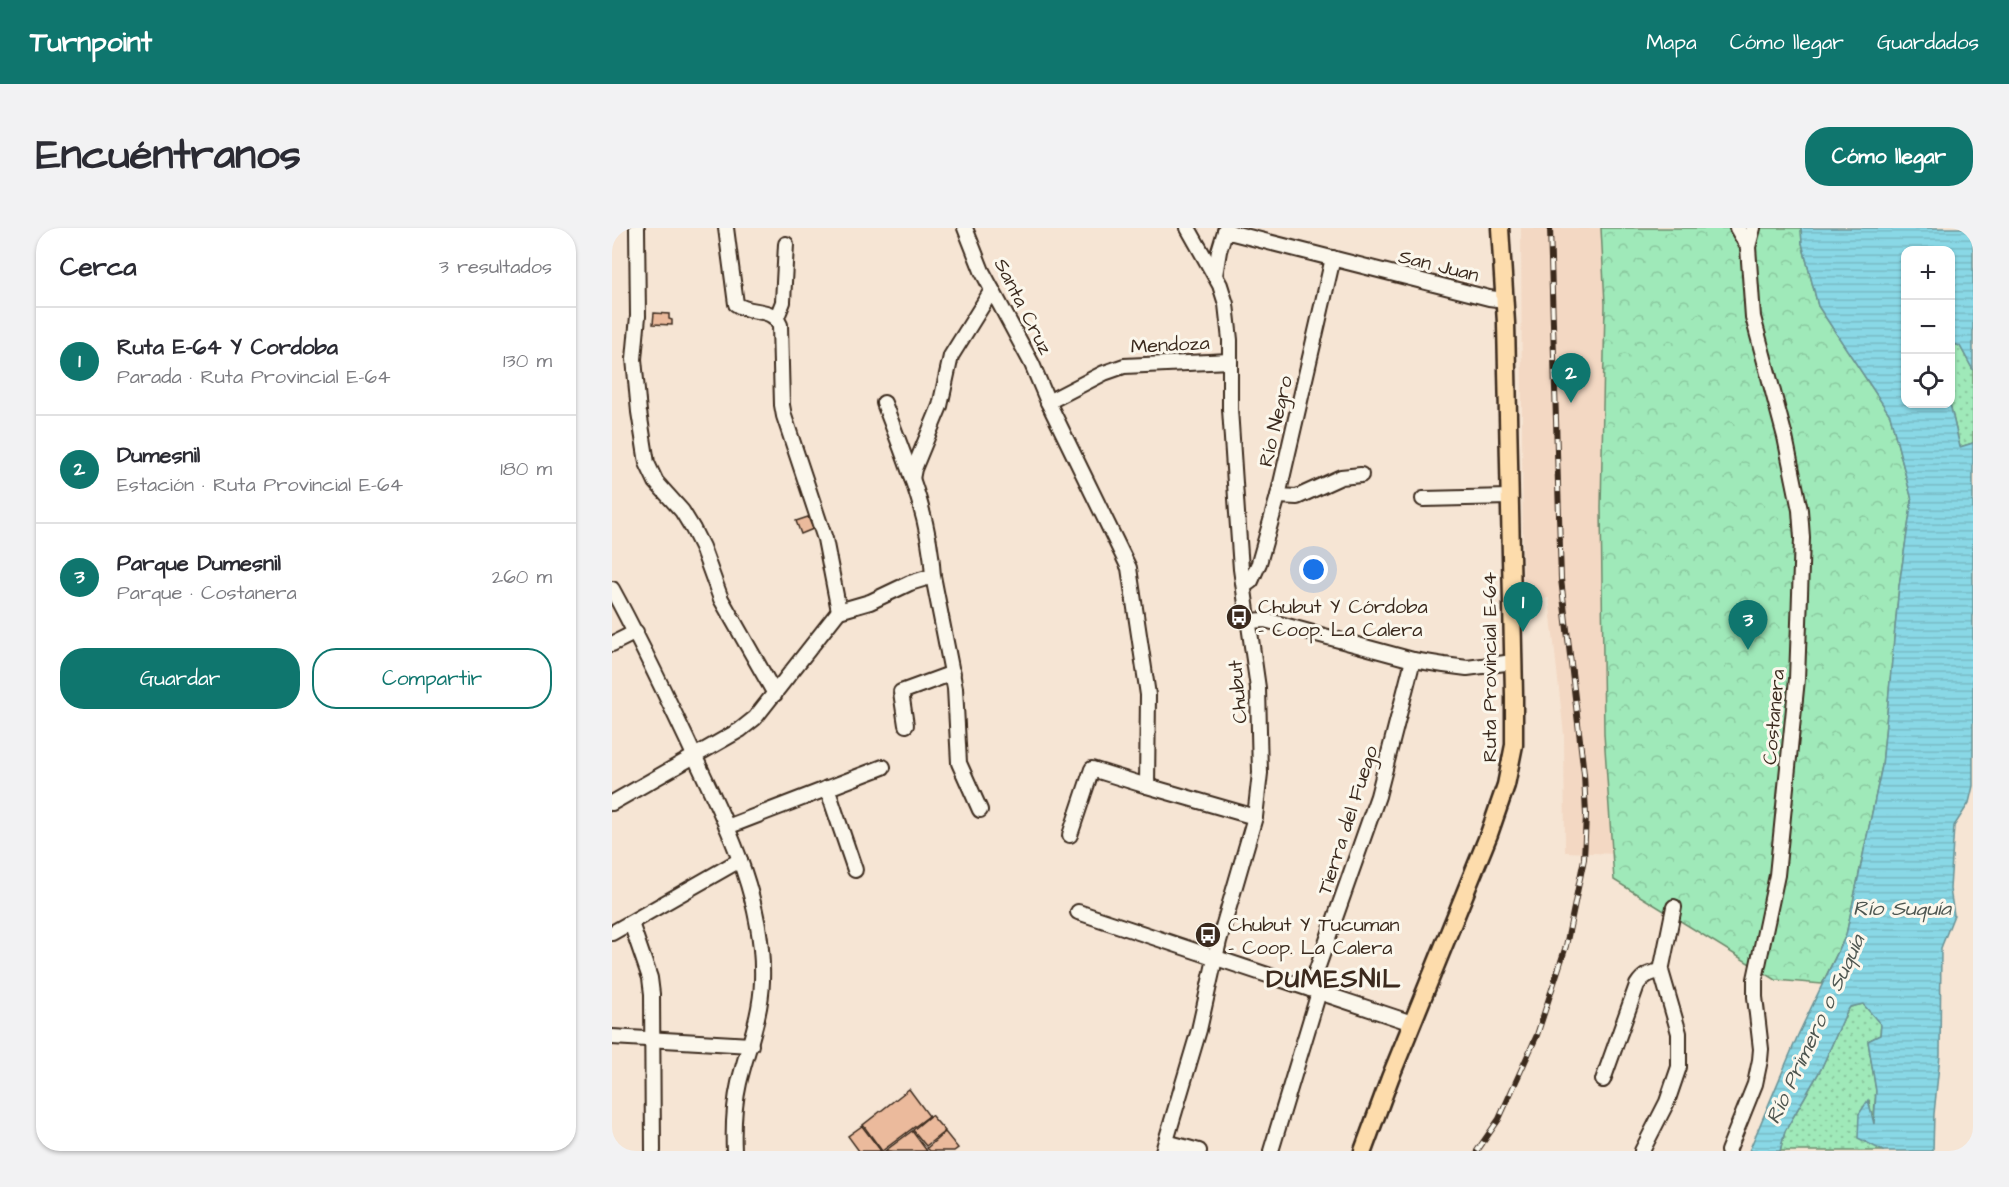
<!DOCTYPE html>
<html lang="es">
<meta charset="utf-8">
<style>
body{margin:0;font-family:"Architects Daughter",sans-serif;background:#f2f2f3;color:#2b2b33}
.controls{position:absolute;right:18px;top:18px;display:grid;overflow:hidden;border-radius:12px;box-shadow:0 2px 4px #0004}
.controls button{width:54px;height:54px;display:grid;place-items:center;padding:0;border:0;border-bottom:2px solid #e1e1e2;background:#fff;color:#2b2b33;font:30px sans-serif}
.you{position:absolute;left:702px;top:342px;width:21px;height:21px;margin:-15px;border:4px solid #fff;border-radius:50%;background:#1a73e8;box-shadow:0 0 0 9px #1a73e833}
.badge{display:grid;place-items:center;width:39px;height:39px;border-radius:50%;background:#0f766e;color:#fff;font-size:20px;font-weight:700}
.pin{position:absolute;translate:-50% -50px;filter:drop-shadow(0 2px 3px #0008)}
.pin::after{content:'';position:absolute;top:32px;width:21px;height:18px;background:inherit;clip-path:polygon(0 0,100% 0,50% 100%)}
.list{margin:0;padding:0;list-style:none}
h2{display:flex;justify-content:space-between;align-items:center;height:78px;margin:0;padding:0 24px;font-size:26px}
h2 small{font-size:20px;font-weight:400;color:#7c7c81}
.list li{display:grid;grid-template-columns:39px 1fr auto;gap:18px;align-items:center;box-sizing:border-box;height:108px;padding:0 24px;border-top:2px solid #e1e1e2}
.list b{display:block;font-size:22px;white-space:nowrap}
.list p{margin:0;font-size:20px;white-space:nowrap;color:#7c7c81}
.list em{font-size:20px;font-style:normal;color:#7c7c81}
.actions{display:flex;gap:12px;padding:18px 24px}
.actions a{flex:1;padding:14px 0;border:2px solid #0f766e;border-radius:24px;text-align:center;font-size:21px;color:#0f766e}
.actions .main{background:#0f766e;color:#fff}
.icon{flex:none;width:33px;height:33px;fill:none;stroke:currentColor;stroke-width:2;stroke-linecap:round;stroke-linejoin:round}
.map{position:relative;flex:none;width:1361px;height:923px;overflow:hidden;border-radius:24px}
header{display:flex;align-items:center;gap:36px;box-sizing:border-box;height:84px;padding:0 30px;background:#0f766e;color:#fff}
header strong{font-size:28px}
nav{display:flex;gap:33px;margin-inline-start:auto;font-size:21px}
.intro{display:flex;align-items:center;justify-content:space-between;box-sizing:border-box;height:144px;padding:0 36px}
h1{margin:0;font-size:42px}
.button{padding:15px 27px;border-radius:24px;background:#0f766e;color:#fff;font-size:21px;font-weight:700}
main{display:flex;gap:36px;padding:0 36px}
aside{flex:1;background:#fff;border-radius:24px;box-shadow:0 2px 4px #0004}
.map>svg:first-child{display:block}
.built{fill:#f3d8c3}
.grass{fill:url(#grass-dots);stroke:#6d8a6c;stroke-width:1.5}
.forest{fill:url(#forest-crowns);stroke:#6d8a6c;stroke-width:1.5}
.water{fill:url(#water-rules);stroke:#6a9296;stroke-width:1.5}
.building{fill:#ebba9c;stroke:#3b2a1e;stroke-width:1.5}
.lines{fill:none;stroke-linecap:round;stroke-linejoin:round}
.minor-casing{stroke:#3b2a1e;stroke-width:18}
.major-casing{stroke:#3b2a1e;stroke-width:21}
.minor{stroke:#fbf7ec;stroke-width:14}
.major{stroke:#fddcac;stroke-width:16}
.rail-casing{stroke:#3b2a1e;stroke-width:6}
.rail{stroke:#fbf7ec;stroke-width:4;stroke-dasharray:11;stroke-linecap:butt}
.labels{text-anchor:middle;stroke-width:6;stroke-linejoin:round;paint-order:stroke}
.street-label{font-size:20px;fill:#3b2a1e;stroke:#fbf7ec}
.poi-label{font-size:20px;fill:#3b2a1e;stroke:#fbf7ec;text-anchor:start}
.water-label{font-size:21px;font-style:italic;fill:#4e5650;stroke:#fbf7ec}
.district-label{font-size:26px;font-weight:bold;letter-spacing:1.5px;fill:#3b2a1e;stroke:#fbf7ec}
</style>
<header>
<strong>Turnpoint</strong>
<nav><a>Mapa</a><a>Cómo llegar</a><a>Guardados</a></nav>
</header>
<div class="intro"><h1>Encuéntranos</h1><a class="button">Cómo llegar</a></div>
<main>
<aside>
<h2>Cerca<small>3 resultados</small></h2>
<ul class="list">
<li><span class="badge">1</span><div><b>Ruta E-64 Y Cordoba</b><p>Parada · Ruta Provincial E-64</p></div><em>130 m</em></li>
<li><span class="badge">2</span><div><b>Dumesnil</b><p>Estación · Ruta Provincial E-64</p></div><em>180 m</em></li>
<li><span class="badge">3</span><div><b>Parque Dumesnil</b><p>Parque · Costanera</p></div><em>260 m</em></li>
</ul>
<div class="actions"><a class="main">Guardar</a><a>Compartir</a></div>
</aside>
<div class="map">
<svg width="1361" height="923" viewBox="0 0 1361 923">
<defs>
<pattern id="grass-dots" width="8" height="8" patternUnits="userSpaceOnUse" patternTransform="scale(1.5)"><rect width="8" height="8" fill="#9fe9b9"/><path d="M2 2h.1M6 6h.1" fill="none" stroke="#8ac89f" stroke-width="1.8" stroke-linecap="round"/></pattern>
<pattern id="forest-crowns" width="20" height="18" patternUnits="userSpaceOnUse" patternTransform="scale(1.5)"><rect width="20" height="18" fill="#9fe9b9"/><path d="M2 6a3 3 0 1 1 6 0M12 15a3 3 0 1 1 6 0" fill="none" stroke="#8ac89f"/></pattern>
<pattern id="water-rules" width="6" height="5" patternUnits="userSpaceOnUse" patternTransform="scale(1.5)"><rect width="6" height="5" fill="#89d8e6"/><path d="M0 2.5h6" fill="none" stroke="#77bac5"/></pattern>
</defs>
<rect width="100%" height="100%" fill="#f6e5d4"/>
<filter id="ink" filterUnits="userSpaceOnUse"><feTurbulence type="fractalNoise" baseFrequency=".0167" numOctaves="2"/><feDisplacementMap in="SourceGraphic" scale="12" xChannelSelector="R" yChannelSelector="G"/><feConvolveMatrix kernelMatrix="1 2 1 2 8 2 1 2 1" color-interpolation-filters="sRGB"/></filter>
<g filter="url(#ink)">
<!-- built -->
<polygon class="built" points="909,0 1119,0 1135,631 953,624 952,507 937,370 911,374"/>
<!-- grass -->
<g class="grass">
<polygon points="1339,115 1348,118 1361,142 1361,215 1348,219 1338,176"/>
<polygon points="1251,776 1269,796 1268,807 1256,813 1264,863 1261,899 1257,873 1247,886 1271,923 1168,923 1173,903 1209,841 1234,785 1238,779"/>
</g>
<!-- forest -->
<polygon class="forest" points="989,0 1189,0 1190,15 1206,78 1278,187 1300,272 1287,358 1270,538 1234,707 1210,756 1164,752 1002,652 992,506 989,280 993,76"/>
<!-- water -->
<polygon class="water" points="1189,0 1361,0 1361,142 1348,118 1339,115 1338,22 1294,22 1294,176 1338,176 1348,219 1361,215 1361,558 1357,575 1342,598 1338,661 1342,687 1329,720 1328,827 1322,886 1321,923 1271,923 1246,910 1247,886 1256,872 1262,896 1264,863 1256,813 1268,807 1269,797 1251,776 1238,779 1234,785 1209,841 1173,903 1168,923 1137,923 1186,807 1234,707 1270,538 1287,358 1300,272 1278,187 1206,78 1190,15"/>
<!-- building -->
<g class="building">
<polygon points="42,85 57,86 57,91 60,92 60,97 41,96"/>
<polygon points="196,289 201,301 189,306 184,293"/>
<polygon points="297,861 317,888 270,923 251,897"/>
<polygon points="319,887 333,903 314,918 301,902"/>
<polygon points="250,898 269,923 247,923 236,908"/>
<polygon points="300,903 315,923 273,923"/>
<polygon points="333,904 346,920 342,923 318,923 315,920"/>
</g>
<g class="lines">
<!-- minor casing -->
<g class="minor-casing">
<g id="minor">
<polyline points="25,0 26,88 22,131 27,184 35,235 44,254 70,283 81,301 90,319 109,371 163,466"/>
<path d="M114,0L124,76C138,87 160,78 168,97L170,177L172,188L213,311L227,383"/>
<polyline points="353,0 370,43 420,136 436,174 517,340 536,467 535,558 643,589"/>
<polyline points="1125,0 1136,19"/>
<polyline points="613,3 877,70 893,72"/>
<polyline points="603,47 607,23 614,0"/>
<polyline points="165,89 171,74 174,16"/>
<polyline points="436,174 492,145 512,138 618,133"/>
<polyline points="300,251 302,241 328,178 339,128 380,62"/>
<polyline points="666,268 685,269 729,249 749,247"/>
<polyline points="811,271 897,269"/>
<polyline points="321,348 343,460 347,535 368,582"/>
<polyline points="632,358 639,353 647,335 666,268 721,30"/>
<path d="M0,361C27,410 51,461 75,512C110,588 153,667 150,753C149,789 135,821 127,855C122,877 121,900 122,923"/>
<polyline points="637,393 653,392 801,432 832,437 855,440 901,434"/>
<polyline points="0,416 24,404"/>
<polyline points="294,497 289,464 341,445"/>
<polyline points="215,560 243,642"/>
<path d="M0,575L128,502L143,490L227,383L258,374L298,355L321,348C318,288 293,231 272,175"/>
<polyline points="115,599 271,539"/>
<polyline points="458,607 480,541 535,558"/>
<polyline points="466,684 800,795"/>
<polyline points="19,695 38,750 40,766 41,923"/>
<polyline points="0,705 128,632"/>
<polyline points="698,761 766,568 801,432"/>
<polyline points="0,809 139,817"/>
<path d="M991,852L1025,757C1031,747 1038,745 1049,743"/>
<polyline points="554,914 587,923"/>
<polyline points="551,923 587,802 607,713 643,589 648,545 646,460 629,341 625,285 618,181 618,112 614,76 608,57 576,0"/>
<polyline points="659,923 707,764"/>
<polyline points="1030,923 1055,874 1067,839 1067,805 1049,743 1062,679"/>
<polyline points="1116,923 1143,856 1148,832 1149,821 1143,769 1143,751 1165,647 1185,451 1190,310 1188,282 1173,209 1141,89 1136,19 1141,0"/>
</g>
</g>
<!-- major casing -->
<g class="major-casing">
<polyline id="major" points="751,923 778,850 877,606 894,557 902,517 902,467 894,95 888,0"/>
</g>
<!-- minor -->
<use href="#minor" class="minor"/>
<!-- major -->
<use href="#major" class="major"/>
<!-- rail casing -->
<g class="rail-casing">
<polyline id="rail" points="865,923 887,891 925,807 954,718 972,631 974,587 972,546 949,351 938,0"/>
</g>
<!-- rail -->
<use href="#rail" class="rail"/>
</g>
</g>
<!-- icons -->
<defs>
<g id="bus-disc" transform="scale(1.35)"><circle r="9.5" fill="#3b2a1e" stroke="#fbf7ec"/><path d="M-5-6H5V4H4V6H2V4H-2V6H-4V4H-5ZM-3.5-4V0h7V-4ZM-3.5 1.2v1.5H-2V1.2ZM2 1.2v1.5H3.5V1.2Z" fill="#fff"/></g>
</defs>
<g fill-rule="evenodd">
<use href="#bus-disc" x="627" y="389"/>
<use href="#bus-disc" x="596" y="707"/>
</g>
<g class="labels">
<!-- street labels -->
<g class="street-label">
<text transform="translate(827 37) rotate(14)" y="7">San Juan</text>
<text transform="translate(412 78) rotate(63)" y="7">Santa Cruz</text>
<text transform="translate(558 116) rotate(-3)" y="7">Mendoza</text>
<text transform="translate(663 193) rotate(-77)" y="7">Río Negro</text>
<text transform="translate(877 439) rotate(-90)" y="7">Ruta Provincial E-64</text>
<text transform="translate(625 464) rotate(-95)" y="7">Chubut</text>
<text transform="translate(1161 489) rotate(-85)" y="7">Costanera</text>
<text transform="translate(735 592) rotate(-72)" y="7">Tierra del Fuego</text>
</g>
<!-- poi labels -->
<g class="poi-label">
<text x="646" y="385">Chubut Y Córdoba<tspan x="646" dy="23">- Coop. La Calera</tspan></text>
<text x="616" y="703">Chubut Y Tucuman<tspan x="616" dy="23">- Coop. La Calera</tspan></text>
</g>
<!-- water labels -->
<g class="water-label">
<text x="1290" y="687">Río Suquía</text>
<text transform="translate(1203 801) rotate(-65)" y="7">Río Primero o Suquía</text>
</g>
<!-- district labels -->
<g class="district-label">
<text x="722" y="759">DUMESNIL</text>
</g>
</g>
</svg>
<div class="controls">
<button>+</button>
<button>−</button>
<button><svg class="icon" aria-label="locate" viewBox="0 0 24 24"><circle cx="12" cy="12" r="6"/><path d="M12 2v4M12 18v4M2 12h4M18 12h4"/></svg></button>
</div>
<div class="you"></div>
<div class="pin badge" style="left:911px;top:404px">1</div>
<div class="pin badge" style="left:959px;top:175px">2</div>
<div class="pin badge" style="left:1136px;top:422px">3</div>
</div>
</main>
